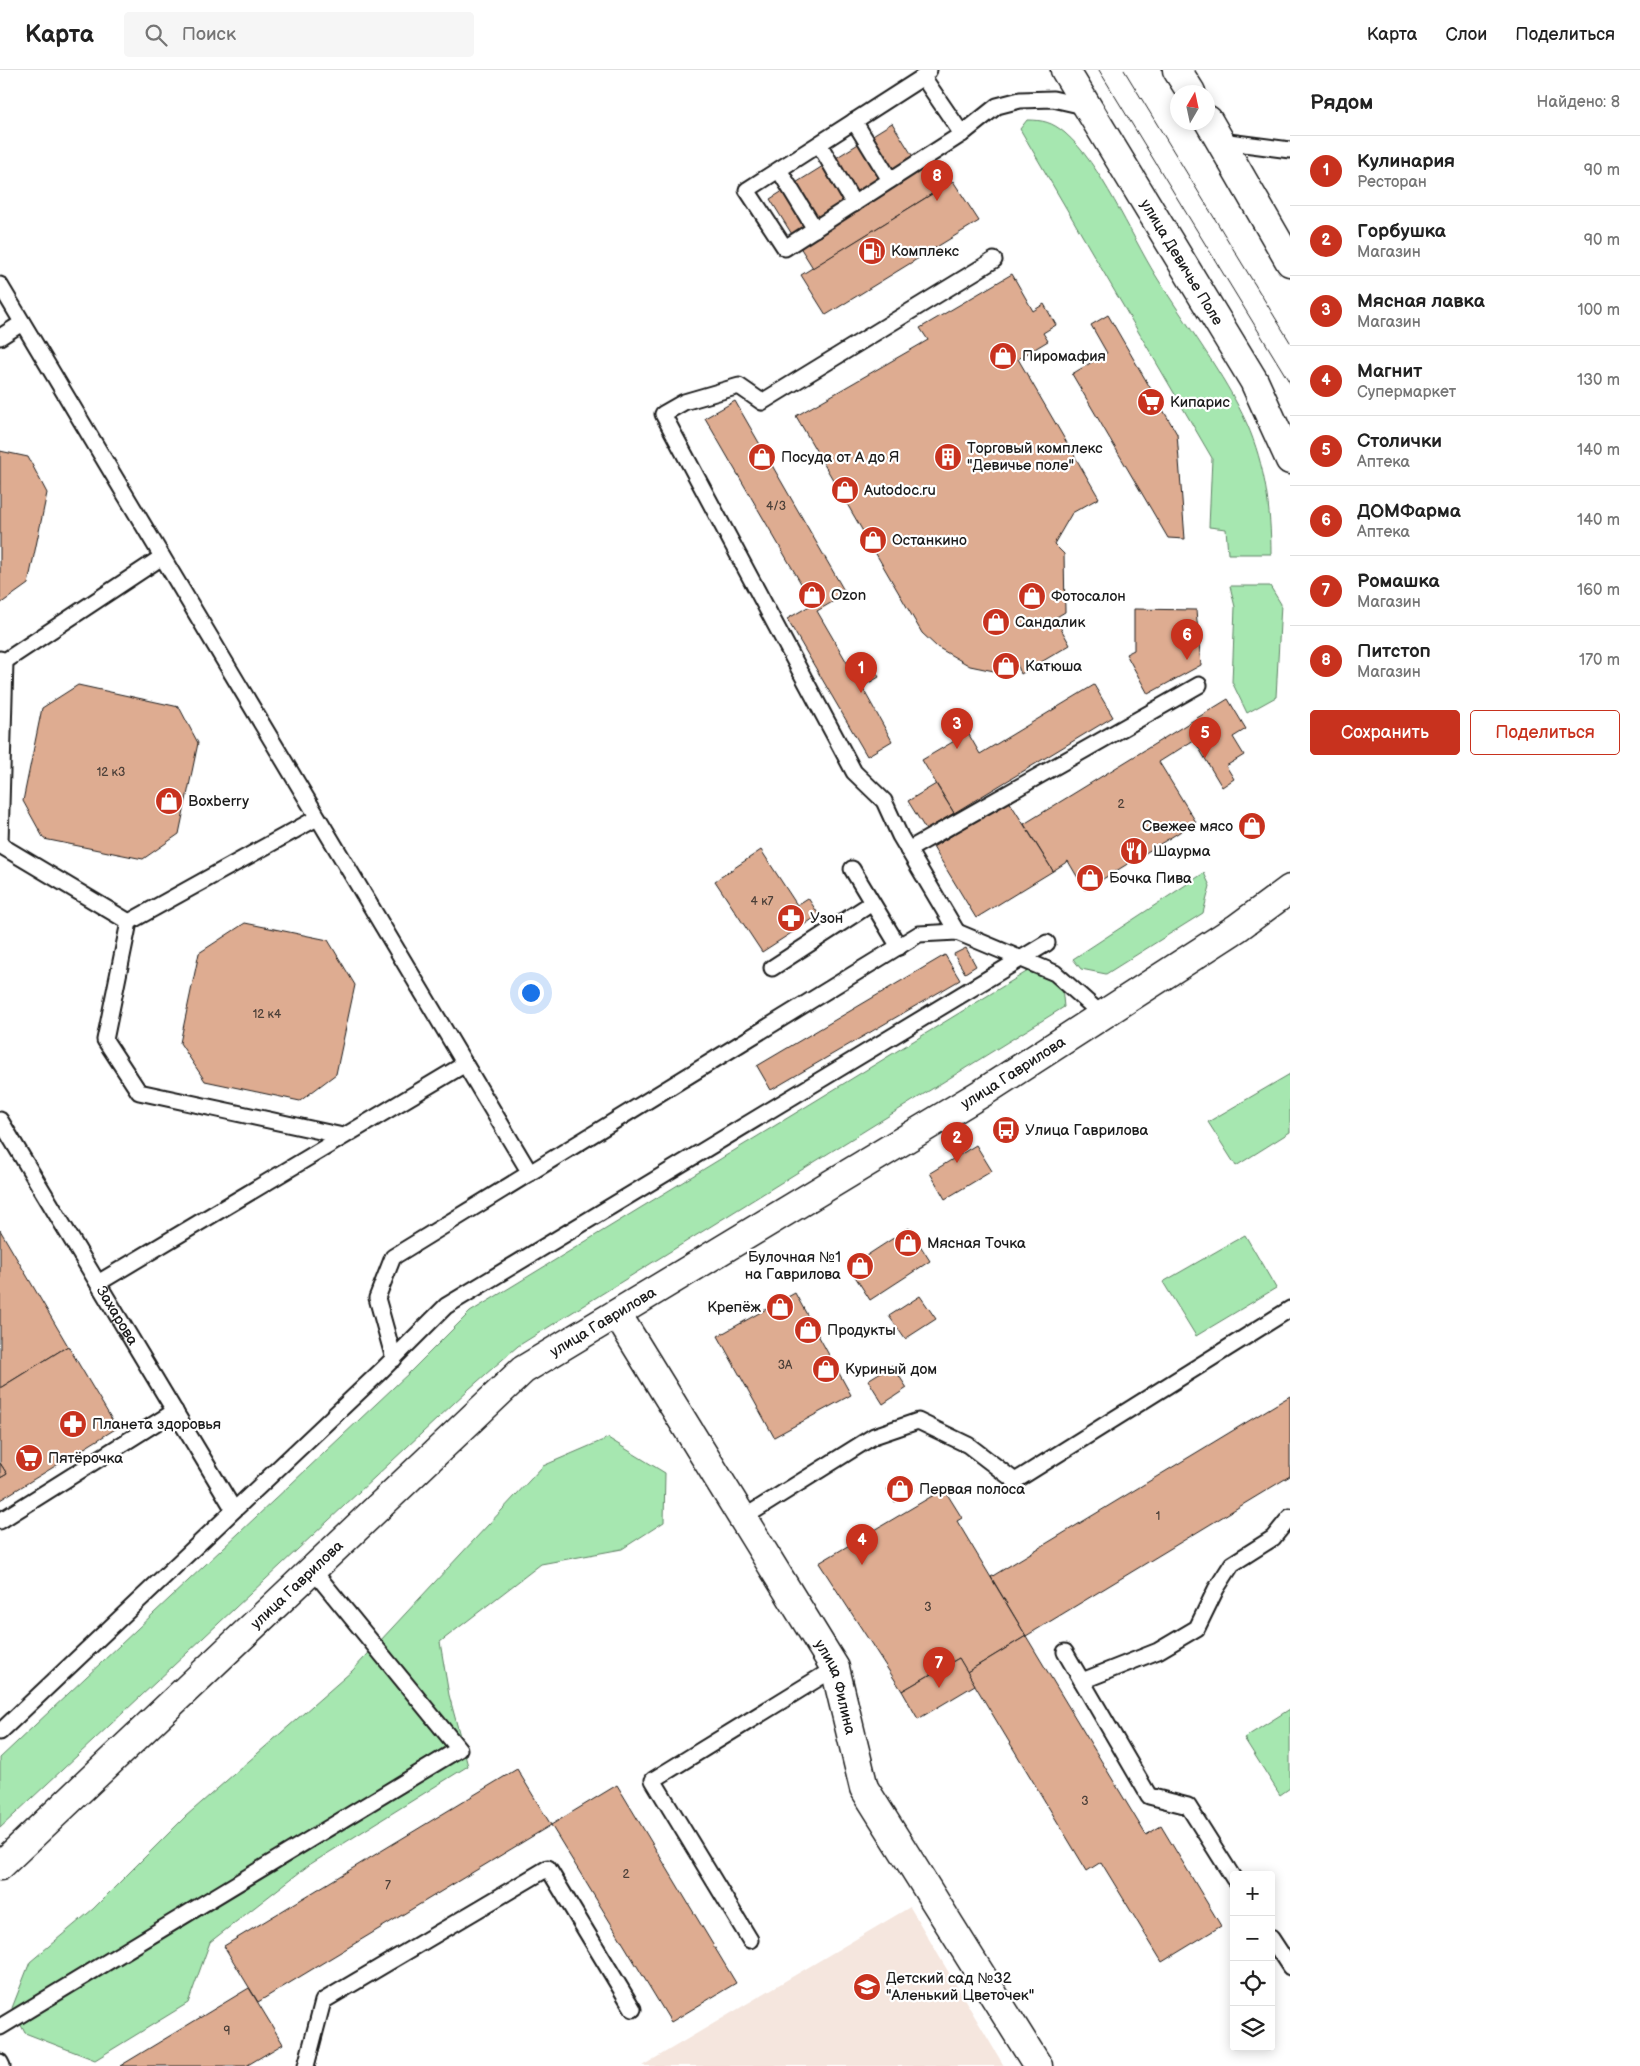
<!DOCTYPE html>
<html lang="ru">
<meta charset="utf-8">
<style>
body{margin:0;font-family:"Balsamiq Sans",sans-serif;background:#f6f6f6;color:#222}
.controls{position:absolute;right:15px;bottom:15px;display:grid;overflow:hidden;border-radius:5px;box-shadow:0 2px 12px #0003}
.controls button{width:45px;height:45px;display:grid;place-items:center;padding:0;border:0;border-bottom:1px solid #e0e0e0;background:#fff;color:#222;font:25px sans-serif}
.compass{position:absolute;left:1170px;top:15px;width:45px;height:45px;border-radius:50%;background:#fff;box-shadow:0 2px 12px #0003;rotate:9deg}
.you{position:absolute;left:530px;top:922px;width:18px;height:18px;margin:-12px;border:4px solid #fff;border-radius:50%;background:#1a73e8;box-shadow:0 0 0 8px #1a73e833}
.badge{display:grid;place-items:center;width:32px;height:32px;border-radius:50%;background:#c8321e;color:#fff;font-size:16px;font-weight:700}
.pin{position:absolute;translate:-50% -41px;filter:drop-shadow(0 1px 2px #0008)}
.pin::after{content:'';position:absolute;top:26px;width:18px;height:15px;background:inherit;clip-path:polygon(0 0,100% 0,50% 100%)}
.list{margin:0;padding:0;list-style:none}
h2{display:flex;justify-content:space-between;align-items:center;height:65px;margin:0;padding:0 20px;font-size:21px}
h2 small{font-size:16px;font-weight:400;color:#767676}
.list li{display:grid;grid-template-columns:32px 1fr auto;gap:15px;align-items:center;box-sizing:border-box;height:70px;padding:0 20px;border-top:1px solid #e0e0e0}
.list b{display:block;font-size:19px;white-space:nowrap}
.list p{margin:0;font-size:16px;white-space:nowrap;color:#767676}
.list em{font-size:16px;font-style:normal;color:#767676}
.actions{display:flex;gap:10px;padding:15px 20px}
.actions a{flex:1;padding:11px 0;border:1px solid #c8321e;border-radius:5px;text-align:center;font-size:18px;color:#c8321e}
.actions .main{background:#c8321e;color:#fff}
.icon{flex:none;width:28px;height:28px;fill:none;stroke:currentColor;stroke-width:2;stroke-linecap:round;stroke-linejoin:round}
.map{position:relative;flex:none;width:1290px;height:1996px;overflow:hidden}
header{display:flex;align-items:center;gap:30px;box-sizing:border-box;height:70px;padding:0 25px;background:#fff;border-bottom:1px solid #e0e0e0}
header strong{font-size:24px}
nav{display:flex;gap:28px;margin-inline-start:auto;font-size:18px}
.search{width:350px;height:45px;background:#f6f6f6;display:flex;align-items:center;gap:12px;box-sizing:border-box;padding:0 18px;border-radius:5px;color:#767676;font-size:19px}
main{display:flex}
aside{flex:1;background:#fff}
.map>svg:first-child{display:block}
.built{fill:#f5e6de}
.green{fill:#a6e7b0;stroke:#618266}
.building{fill:#deac91;stroke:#1c1c1c}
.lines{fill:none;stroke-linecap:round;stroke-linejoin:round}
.service-casing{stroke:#1c1c1c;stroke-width:19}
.minor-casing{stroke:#1c1c1c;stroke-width:31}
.secondary-casing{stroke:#1c1c1c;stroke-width:31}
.service{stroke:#fff;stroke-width:15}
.minor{stroke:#fff;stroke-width:28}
.secondary{stroke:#fff;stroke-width:28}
.tram{stroke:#1c1c1c;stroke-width:1}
.labels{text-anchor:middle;stroke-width:4.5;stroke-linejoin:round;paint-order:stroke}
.number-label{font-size:12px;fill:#4c4039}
.poi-label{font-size:15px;fill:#1c1c1c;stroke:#fff;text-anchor:start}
.street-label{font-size:15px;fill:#1c1c1c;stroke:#fff}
</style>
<header>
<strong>Карта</strong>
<div class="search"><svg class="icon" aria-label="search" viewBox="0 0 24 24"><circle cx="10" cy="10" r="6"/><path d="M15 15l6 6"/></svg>Поиск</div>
<nav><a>Карта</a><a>Слои</a><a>Поделиться</a></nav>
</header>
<main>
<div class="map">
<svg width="1290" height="1996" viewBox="0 0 1290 1996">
<rect width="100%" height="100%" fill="#fff"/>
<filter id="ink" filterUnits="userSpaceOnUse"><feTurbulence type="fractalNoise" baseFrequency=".02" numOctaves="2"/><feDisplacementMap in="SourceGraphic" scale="10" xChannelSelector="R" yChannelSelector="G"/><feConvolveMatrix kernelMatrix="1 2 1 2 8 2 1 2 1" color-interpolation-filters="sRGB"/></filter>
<g filter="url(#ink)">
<!-- built -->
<polygon class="built" points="910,1837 1004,1996 642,1996"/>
<!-- green -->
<g class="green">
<path d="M1027,50C1043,50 1052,52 1065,63C1101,94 1130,164 1156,206C1185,253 1225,305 1247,354C1265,395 1271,440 1271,484H1228L1226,459L1209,457L1212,388L1020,59Z"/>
<polygon points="1230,516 1270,516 1281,534 1276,627 1247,643 1232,612 1235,537"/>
<polygon points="1204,803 1210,816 1203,843 1106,904 1081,899 1073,889"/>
<polygon points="1028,901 1047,904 1062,917 1064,937 518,1276 469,1319 0,1758 0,1688 410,1302 470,1242"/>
<polygon points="1290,1004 1290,1062 1236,1096 1208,1052"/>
<polygon points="1245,1165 1276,1218 1196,1266 1163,1212"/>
<polygon points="608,1368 665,1403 664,1452 622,1479 541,1494 440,1572 449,1625 468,1696 309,1795 210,1872 188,1933 95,1990 25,1963 12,1938 30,1892 93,1839 186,1746 352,1601 543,1396"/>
<polygon points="1290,1639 1290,1718 1280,1725 1244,1668"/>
</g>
<!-- building -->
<g class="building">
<polygon points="892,53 935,122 813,198 770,129"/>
<polygon points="953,111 979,151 826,245 801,205"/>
<polygon points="1012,204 1033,241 1044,234 1056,255 1043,263 1048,271 1018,289 1099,428 1072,443 1054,474 1064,484 1065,542 1055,548 1070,575 1021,604 1016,591 994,601 970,596 937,577 922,563 796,346 928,270 920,258"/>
<polygon points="1108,245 1177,364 1185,469 1168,468 1072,304 1107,283 1091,255"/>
<polygon points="735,331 846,524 817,541 849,596 866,586 879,607 862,617 892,671 867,686 787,549 813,534 705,348"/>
<polygon points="0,381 28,387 47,423 28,514 0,534"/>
<polygon points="1134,539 1196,540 1201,595 1148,624 1126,584 1134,580"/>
<polygon points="78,615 179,637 198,673 179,764 143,789 44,769 23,731 42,638"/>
<polygon points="1094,615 1113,647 954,743 922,690 968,663 980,684"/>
<polygon points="1228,629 1246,659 1233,667 1244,685 1226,696 1234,709 1222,717 1194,670 1159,692 1196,752 1085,820 1068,791 1053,801 1024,754"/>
<polygon points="936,714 954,743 926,760 908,731"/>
<polygon points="1009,731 1053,801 976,848 933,777"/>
<polygon points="1255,744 1265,759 1249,770 1239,754"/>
<polygon points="761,780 797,835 808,828 819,845 762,882 715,811"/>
<polygon points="245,853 328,870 355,915 336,1004 300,1031 205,1011 180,973 199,883"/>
<polygon points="966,878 976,896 965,903 954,884"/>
<polygon points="945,885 960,910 771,1020 757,996"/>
<polygon points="976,1075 992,1101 945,1129 930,1103"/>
<polygon points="909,1158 930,1191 870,1230 849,1197"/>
<polygon points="0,1160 68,1276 0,1318"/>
<polygon points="795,1223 851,1325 774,1367 718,1266"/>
<polygon points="920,1226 936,1249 905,1269 889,1246"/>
<polygon points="68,1276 117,1358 0,1430 0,1408 7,1404 0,1393 0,1318"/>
<polygon points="892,1295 907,1318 883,1334 868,1310"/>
<polygon points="1290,1326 1290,1406 1026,1566 991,1507"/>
<polygon points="0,1393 7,1404 0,1408"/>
<polygon points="905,1407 914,1420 895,1432 887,1419"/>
<polygon points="944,1419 962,1448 957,1451 1026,1566 967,1602 959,1588 902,1621 819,1493"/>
<polygon points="1026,1566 1146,1765 1161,1756 1221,1856 1162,1892 1101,1792 1087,1801 967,1602"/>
<polygon points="959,1588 975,1615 918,1649 902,1621"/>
<polygon points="517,1699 551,1755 258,1932 224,1876"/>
<polygon points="617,1715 736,1913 671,1952 551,1755"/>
<polygon points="249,1918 283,1974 246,1996 120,1996"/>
</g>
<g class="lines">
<!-- service casing -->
<g class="service-casing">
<g id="service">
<polyline points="929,0 923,7 747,120 785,178 962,64 997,36 1020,30 1053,29 1088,37"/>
<polyline points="923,7 962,64"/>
<polyline points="854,51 890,110"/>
<polyline points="1221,71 1290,80"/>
<polyline points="819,74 854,134"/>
<polyline points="779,100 815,159"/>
<polyline points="0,215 530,1103"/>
<polyline points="0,267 22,253"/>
<polyline points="0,589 5,591 162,487"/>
<polyline points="0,773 5,591"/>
<polyline points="0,775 129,852 317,748"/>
<polyline points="908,780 1199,615"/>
<polyline points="852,799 899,877"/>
<polyline points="129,852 105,970 139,1022 343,1066"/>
<polyline points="957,862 900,766 884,731 854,702 663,344 684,332 739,316 762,332 994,190"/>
<polyline points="772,898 872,833"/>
<path id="s1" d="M0,1050L234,1440"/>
<polyline points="98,1213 465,994"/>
<polyline points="394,1289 377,1228 393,1187 919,864 957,862 1055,903 1101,944"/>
<polyline points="743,1448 874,1366 918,1351 968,1375 1015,1411 1290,1239"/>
<polyline points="0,1451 175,1341"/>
<polyline points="1065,1582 1149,1726 1188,1736 1234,1809"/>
<polyline points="1082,1611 1158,1581 1197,1558 1216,1519 1232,1494 1273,1468 1290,1447"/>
<polyline points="0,1662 381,1301 446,1236 1047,873"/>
<polyline points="1271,1868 1290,1897"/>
<polyline points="750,1870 653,1710 835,1598"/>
<polyline points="0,1957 459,1679 312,1499"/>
<polyline points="0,1992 2,1996"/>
<polyline points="306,1996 323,1931 548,1798 633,1939"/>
</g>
</g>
<!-- minor casing -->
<g class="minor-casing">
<g id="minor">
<path id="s2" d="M617,1244L835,1598L864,1718L1038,1996"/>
<path id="s3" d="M0,1796L523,1300L982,1023L1237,858L1290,819"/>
</g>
</g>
<!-- secondary casing -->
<g class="secondary-casing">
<g id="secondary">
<path id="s4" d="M1065,0L1254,311L1290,390"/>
<polyline points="1177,0 1191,22"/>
<polyline points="1208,50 1290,192"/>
</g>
</g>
<!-- service -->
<use href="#service" class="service"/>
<!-- minor -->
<use href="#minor" class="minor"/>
<!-- secondary -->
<use href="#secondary" class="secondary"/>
<!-- tram -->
<g class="tram">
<polyline points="1099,0 1290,313"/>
<polyline points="1124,0 1290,272"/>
</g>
</g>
</g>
<!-- icons -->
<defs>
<g id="fuel-disc" transform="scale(1.4375)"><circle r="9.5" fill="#c8321e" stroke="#fff"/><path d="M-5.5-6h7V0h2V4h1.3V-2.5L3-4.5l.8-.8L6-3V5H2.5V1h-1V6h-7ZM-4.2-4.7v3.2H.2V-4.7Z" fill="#fff"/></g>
<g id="shop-disc" transform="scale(1.4375)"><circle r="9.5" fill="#c8321e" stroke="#fff"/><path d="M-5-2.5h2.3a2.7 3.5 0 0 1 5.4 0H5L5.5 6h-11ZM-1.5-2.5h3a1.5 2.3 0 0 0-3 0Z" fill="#fff"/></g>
<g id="supermarket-disc" transform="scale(1.4375)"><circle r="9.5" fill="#c8321e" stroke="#fff"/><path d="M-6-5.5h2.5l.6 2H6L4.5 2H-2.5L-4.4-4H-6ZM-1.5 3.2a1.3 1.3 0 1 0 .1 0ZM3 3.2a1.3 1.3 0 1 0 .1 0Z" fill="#fff"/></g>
<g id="building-disc" transform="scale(1.4375)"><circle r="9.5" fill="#c8321e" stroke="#fff"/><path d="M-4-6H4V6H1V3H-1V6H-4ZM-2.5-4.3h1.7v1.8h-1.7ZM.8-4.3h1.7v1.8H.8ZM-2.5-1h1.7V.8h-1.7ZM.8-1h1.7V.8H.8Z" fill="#fff"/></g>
<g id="restaurant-disc" transform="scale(1.4375)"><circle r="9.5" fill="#c8321e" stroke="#fff"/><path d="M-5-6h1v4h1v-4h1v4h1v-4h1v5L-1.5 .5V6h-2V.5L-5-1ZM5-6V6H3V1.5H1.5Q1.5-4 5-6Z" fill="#fff"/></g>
<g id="pharmacy-disc" transform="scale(1.4375)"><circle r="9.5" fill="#c8321e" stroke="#fff"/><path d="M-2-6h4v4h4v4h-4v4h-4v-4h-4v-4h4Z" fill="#fff"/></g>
<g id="bus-disc" transform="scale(1.4375)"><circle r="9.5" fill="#c8321e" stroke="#fff"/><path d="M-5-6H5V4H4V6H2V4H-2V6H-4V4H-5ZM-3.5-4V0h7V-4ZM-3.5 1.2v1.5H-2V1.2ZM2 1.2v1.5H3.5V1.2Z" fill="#fff"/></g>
<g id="school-disc" transform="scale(1.4375)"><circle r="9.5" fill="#c8321e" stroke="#fff"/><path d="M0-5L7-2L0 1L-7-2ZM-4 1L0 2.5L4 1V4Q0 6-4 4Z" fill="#fff"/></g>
</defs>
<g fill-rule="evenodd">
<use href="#fuel-disc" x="872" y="181"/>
<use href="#shop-disc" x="1003" y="286"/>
<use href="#supermarket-disc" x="1151" y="332"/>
<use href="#shop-disc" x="762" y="387"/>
<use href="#building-disc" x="948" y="387"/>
<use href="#shop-disc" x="845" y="420"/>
<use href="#shop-disc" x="873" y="470"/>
<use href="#shop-disc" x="812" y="525"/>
<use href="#shop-disc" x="1032" y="526"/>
<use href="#shop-disc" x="996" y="552"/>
<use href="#shop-disc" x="1006" y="596"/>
<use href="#shop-disc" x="169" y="731"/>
<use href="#shop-disc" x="1252" y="756"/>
<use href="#restaurant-disc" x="1134" y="781"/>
<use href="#shop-disc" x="1090" y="808"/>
<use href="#pharmacy-disc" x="791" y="848"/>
<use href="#bus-disc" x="1006" y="1060"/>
<use href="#shop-disc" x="908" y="1173"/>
<use href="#shop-disc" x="860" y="1196"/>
<use href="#shop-disc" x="780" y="1237"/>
<use href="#shop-disc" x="808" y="1260"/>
<use href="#shop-disc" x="826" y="1299"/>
<use href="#pharmacy-disc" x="73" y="1354"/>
<use href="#supermarket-disc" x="29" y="1388"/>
<use href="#shop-disc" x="900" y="1419"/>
<use href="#school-disc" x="867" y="1917"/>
</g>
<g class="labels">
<!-- number labels -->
<g class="number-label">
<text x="776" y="440">4/3</text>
<text x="111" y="706">12 к3</text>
<text x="1121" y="738">2</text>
<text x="762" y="835">4 к7</text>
<text x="267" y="948">12 к4</text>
<text x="785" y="1299">3А</text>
<text x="1158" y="1450">1</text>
<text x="928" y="1541">3</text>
<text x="1085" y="1735">3</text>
<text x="626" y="1808">2</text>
<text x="388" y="1819">7</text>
<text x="227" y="1965">9</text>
</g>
<!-- poi labels -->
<g class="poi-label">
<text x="891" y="186">Комплекс</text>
<text x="1022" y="291">Пиромафия</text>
<text x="1170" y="337">Кипарис</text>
<text x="967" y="383">Торговый комплекс<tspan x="967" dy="17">"Девичье поле"</tspan></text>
<text x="781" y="392">Посуда от А до Я</text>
<text x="864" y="425">Autodoc.ru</text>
<text x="892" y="475">Останкино</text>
<text x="831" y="530">Ozon</text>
<text x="1051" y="531">Фотосалон</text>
<text x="1015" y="557">Сандалик</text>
<text x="1025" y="601">Катюша</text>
<text x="188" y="736">Boxberry</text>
<text x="1233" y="761" text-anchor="end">Свежее мясо</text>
<text x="1153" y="786">Шаурма</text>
<text x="1109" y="813">Бочка Пива</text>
<text x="810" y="853">Узон</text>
<text x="1025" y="1065">Улица Гаврилова</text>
<text x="927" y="1178">Мясная Точка</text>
<text x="841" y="1192" text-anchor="end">Булочная №1<tspan x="841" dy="17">на Гаврилова</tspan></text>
<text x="761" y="1242" text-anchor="end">Крепёж</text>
<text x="827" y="1265">Продукты</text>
<text x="845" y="1304">Куриный дом</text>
<text x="92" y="1359">Планета здоровья</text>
<text x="48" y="1393">Пятёрочка</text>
<text x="919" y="1424">Первая полоса</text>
<text x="886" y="1913">Детский сад №32<tspan x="886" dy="17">"Аленький Цветочек"</tspan></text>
</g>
<!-- street labels -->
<g class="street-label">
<text dy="5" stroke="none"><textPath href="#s4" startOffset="225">улица Девичье Поле</textPath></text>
<text dy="5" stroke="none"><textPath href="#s3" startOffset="1294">улица Гаврилова</textPath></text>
<text dy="5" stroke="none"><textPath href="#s1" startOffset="228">Захарова</textPath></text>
<text dy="5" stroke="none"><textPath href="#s3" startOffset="814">улица Гаврилова</textPath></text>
<text dy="5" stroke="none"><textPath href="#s3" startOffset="409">улица Гаврилова</textPath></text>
<text dy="5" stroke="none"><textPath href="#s2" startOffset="434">улица Филина</textPath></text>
</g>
</g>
</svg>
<div class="controls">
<button>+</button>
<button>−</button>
<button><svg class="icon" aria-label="locate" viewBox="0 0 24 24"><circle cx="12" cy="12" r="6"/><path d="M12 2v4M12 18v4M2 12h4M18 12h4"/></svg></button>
<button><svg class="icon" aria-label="layers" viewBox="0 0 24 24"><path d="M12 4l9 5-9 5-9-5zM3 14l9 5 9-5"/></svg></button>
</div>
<svg class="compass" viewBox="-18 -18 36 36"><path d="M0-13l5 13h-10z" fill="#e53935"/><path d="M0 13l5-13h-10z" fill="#767676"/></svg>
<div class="you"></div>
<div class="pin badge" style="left:861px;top:623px">1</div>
<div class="pin badge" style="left:957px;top:1093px">2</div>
<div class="pin badge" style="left:957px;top:679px">3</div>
<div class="pin badge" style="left:862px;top:1495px">4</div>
<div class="pin badge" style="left:1205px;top:688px">5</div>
<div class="pin badge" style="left:1187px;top:590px">6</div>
<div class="pin badge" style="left:939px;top:1618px">7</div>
<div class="pin badge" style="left:937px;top:131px">8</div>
</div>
<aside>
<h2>Рядом<small>Найдено: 8</small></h2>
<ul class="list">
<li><span class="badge">1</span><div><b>Кулинария</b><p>Ресторан</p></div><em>90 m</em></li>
<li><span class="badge">2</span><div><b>Горбушка</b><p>Магазин</p></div><em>90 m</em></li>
<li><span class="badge">3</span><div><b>Мясная лавка</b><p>Магазин</p></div><em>100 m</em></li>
<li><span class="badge">4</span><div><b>Магнит</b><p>Супермаркет</p></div><em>130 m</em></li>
<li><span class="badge">5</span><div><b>Столички</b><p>Аптека</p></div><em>140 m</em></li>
<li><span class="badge">6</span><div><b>ДОМФарма</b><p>Аптека</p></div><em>140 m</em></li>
<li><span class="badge">7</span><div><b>Ромашка</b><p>Магазин</p></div><em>160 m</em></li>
<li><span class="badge">8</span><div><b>Питстоп</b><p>Магазин</p></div><em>170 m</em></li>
</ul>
<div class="actions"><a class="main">Сохранить</a><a>Поделиться</a></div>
</aside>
</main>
